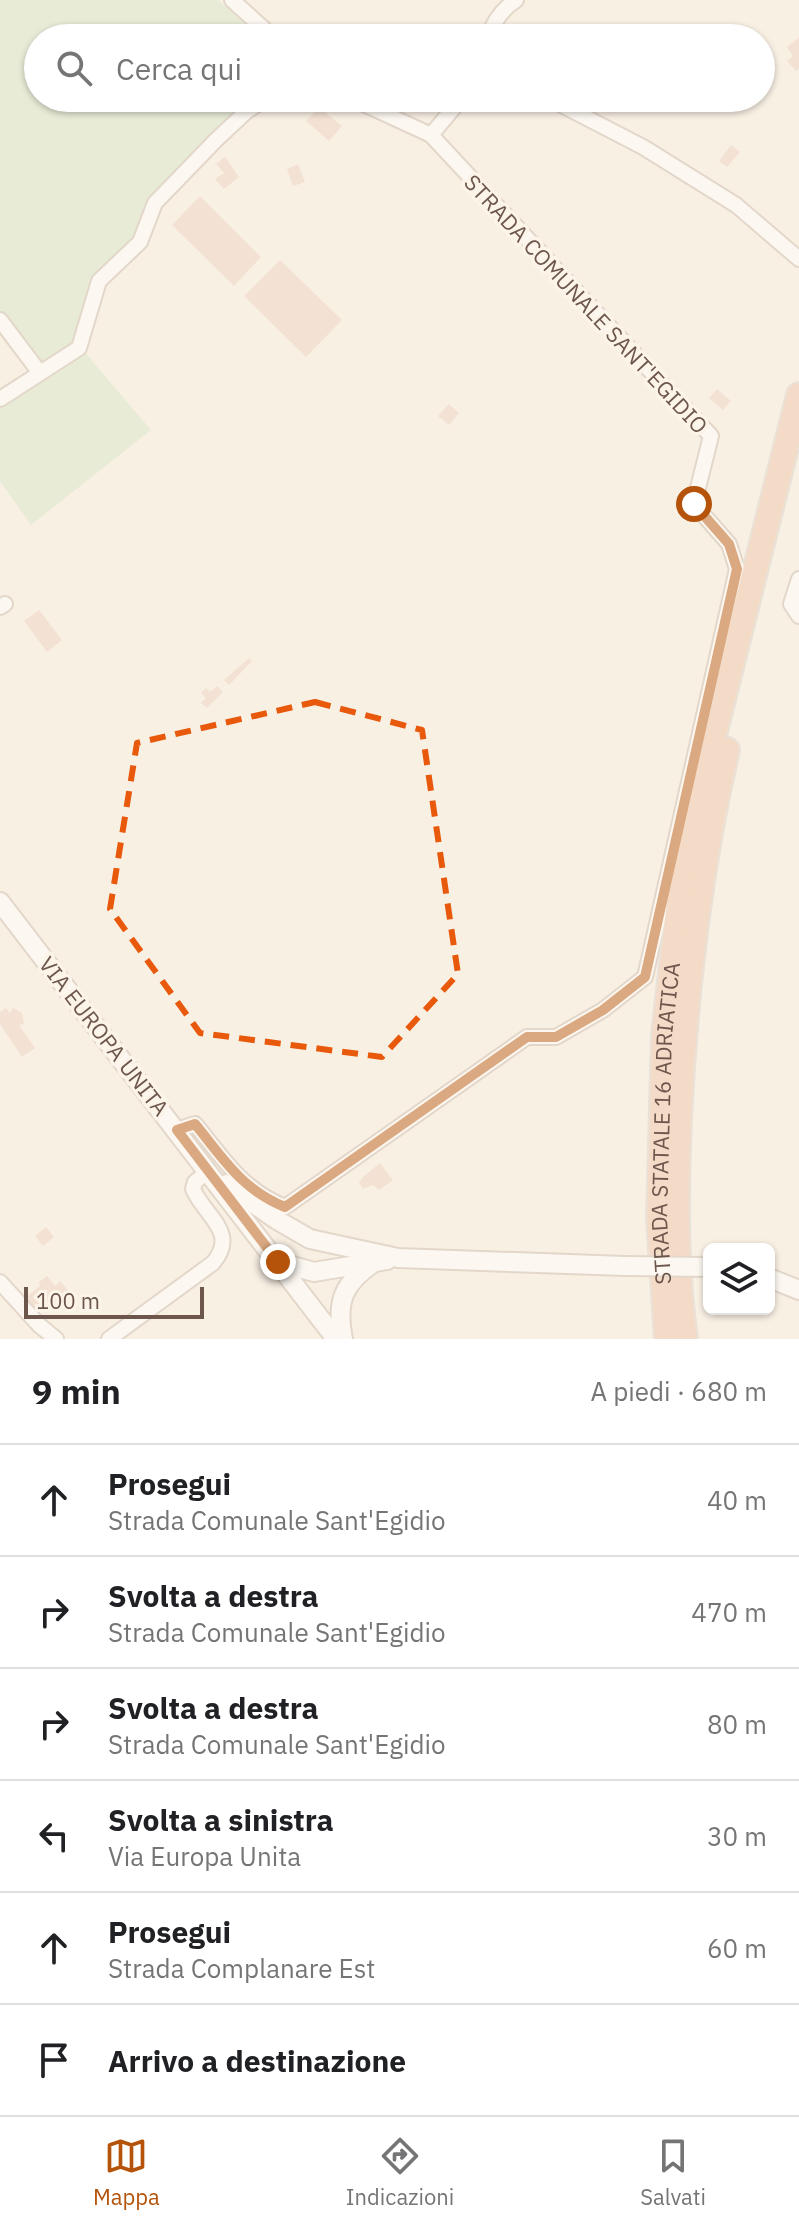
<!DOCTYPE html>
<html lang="it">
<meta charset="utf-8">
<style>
body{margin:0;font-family:"IBM Plex Sans",sans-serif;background:#f6f6f6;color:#202124}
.controls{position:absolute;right:24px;bottom:24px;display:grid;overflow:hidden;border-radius:12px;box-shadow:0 2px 6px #0004}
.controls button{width:72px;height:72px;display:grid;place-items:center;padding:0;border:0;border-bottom:2px solid #e0e0e0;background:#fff;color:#202124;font:40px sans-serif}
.scale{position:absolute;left:24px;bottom:20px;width:180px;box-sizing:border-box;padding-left:8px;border:4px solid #6d574d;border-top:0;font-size:22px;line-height:28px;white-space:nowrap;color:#6d574d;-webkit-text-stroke:6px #fcf4e9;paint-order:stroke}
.stop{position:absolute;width:24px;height:24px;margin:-18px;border:6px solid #b45309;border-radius:50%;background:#fff}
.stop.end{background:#b45309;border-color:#fff;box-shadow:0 2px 8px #0008}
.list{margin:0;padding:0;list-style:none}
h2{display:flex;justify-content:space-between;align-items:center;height:104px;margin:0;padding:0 32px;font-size:34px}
h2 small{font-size:26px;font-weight:400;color:#757577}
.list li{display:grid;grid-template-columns:52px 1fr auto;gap:24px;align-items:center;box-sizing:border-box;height:112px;padding:0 32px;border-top:2px solid #e0e0e0}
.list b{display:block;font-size:30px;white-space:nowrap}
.list p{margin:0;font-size:26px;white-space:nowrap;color:#757577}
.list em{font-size:26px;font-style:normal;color:#757577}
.icon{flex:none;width:44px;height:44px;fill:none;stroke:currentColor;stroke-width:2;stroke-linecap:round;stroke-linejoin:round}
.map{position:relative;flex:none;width:799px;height:1339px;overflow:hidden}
.search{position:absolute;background:#fff;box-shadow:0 2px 6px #0004;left:24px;right:24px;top:24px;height:88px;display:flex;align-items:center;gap:20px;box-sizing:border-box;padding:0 28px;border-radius:44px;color:#757577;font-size:30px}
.sheet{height:776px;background:#fff}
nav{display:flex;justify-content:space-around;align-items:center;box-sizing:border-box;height:112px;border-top:2px solid #e0e0e0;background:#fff;font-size:22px;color:#757577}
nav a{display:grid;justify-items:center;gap:4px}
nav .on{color:#b45309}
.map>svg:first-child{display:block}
.green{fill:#d2e4c5}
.building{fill:#eacfbf}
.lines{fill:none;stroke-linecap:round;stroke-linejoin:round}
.minor-casing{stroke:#c8b8ac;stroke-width:18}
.tertiary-casing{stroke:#c8b8ac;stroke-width:22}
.trunk-casing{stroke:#d6d0cd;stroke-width:28}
.minor{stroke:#fff;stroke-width:14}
.tertiary{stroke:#fff;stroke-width:18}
.trunk{stroke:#edc2a4;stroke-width:24}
.tertiary-bridge-casing{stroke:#c8b8ac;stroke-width:22;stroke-linecap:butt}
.tertiary-bridge{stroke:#fff;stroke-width:18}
.route{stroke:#b45309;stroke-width:10}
.marked{fill:none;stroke:#e8590c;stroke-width:6;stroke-dasharray:16 10;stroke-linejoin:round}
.labels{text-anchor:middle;stroke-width:7;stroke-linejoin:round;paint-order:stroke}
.street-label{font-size:22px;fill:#6d574d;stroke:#fcf4e9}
</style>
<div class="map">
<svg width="799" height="1339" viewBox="0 0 799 1339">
<rect width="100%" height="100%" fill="#f9f0e4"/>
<!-- green -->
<g class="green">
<polygon points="0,0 218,0 262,38 38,38 38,98 255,98 244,105 134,238 92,279 73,346 41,366 0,310"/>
<polygon points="83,350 151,430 31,525 0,481 0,407"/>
</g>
<!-- building -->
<g class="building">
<polygon points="799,37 799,68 796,71 787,61 793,56 787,47"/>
<polygon points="319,107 342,126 329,141 306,121"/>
<polygon points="731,145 740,152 727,167 719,161"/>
<polygon points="225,157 239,177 224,189 215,179 224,173 216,164"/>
<polygon points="298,164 305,182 293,186 287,169"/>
<polygon points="200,196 261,257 234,286 172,225"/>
<polygon points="280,260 342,320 306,357 244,296"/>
<polygon points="717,389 731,401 723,410 709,398"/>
<polygon points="449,404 459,413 449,425 438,416"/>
<polygon points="39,610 62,640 47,652 24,621"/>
<polygon points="249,658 252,661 229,685 224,680"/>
<polygon points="217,686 223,692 207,708 201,703 206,698 201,693 206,688 210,692"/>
<polygon points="6,1008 10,1013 13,1008 22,1013 24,1024 19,1025 35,1048 22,1057 0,1024 0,1012"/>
<polygon points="380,1163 393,1180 379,1190 373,1185 363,1189 359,1183 362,1178"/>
<polygon points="46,1227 54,1237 43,1246 35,1236"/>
<polygon points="47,1276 55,1286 60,1281 74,1297 55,1309 49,1301 36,1310 26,1297 40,1286 38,1283"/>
</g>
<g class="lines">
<!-- minor casing -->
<g class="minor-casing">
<g id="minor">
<polyline points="232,0 274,38"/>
<path d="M488,38C493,23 502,9 516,0"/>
<polyline points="525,98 554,101 643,147 736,205 799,259"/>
<polyline points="431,135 462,98"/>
<polyline points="0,320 40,373"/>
<polyline points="0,399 79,348 99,281 140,242 155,203 216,140 247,111 267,98"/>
<polyline points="799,579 791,604 799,616"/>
<polyline points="0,607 5,604"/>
<path d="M177,1130L195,1124C224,1159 241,1189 285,1207L527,1037H556L603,1010L645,977L737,569L729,544L694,504L711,436L431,135L351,98"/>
<polyline points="0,1282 39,1325 56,1339"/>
<path d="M109,1339L213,1263C239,1232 205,1217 193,1189L195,1182L208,1171"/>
</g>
</g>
<!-- tertiary casing -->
<g class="tertiary-casing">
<g id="tertiary">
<polyline points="0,902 336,1339"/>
<polyline points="226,1184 277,1220 310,1239 398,1258 625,1266"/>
<polyline points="278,1262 314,1272 387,1260"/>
<polyline points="769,1278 799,1290"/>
<path d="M343,1339C336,1303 342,1284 373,1263"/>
</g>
</g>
<!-- trunk casing -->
<g class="trunk-casing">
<g id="trunk">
<path id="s1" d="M667,1339L659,1219L664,1035L679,902L703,779L799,395"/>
<path d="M685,1339C675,1266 676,1193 679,1119C685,995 699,871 727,750"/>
</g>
</g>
<!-- minor -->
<use href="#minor" class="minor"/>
<!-- tertiary -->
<use href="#tertiary" class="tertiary"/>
<!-- trunk -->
<use href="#trunk" class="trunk"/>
<!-- tertiary-bridge casing -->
<g class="tertiary-bridge-casing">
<polyline id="tertiary-bridge" points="625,1266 709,1267"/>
</g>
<!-- tertiary-bridge -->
<use href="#tertiary-bridge" class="tertiary-bridge"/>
</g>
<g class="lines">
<!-- route -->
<path class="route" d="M278,1262L177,1130L195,1124C223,1158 242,1190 285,1207L527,1037H556L603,1010L645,977L737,569L729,544L694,504"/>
</g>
<!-- marked area -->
<path d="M0 0H799V1339H0ZM315,702L422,730L458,974L382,1057L200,1033L110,909L137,743Z" fill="#f9f0e4" fill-opacity=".55" fill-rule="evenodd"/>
<path class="marked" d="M315,702L422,730L458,974L382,1057L200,1033L110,909L137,743Z"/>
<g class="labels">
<!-- street labels -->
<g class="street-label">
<text transform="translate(586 304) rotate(47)" y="8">STRADA COMUNALE SANT'EGIDIO</text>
<text transform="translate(104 1036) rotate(52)" y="8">VIA EUROPA UNITA</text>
<text dy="8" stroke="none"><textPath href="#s1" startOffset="216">STRADA STATALE 16 ADRIATICA</textPath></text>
</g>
</g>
</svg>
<div class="controls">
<button><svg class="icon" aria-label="layers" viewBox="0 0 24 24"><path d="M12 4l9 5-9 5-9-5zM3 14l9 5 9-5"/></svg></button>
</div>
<div class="scale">100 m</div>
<div class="stop" style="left:694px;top:504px"></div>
<div class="stop end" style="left:278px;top:1262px"></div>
<div class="search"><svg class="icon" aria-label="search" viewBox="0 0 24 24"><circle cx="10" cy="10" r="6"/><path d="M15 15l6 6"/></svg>Cerca qui</div>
</div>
<section class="sheet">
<h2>9 min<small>A piedi · 680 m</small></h2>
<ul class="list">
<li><svg class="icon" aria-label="ahead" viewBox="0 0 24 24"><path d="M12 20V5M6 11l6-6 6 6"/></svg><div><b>Prosegui</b><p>Strada Comunale Sant'Egidio</p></div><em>40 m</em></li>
<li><svg class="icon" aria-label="right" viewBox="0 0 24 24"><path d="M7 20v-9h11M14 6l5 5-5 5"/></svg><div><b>Svolta a destra</b><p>Strada Comunale Sant'Egidio</p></div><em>470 m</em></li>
<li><svg class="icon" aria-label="right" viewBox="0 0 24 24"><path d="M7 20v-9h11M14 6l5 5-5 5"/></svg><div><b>Svolta a destra</b><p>Strada Comunale Sant'Egidio</p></div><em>80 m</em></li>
<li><svg class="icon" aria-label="left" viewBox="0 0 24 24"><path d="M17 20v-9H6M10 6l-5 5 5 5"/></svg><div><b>Svolta a sinistra</b><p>Via Europa Unita</p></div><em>30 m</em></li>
<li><svg class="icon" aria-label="ahead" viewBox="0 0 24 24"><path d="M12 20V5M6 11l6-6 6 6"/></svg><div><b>Prosegui</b><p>Strada Complanare Est</p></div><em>60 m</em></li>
<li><svg class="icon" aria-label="arrive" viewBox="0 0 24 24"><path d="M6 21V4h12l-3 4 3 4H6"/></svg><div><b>Arrivo a destinazione</b></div></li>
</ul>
</section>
<nav>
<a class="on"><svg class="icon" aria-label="map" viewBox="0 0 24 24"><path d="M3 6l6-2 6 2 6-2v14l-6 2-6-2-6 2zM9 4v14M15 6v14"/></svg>Mappa</a>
<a><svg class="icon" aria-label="directions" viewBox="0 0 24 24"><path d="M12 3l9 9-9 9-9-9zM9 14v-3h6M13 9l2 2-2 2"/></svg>Indicazioni</a>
<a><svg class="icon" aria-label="saved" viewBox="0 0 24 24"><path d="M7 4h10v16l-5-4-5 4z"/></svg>Salvati</a>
</nav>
